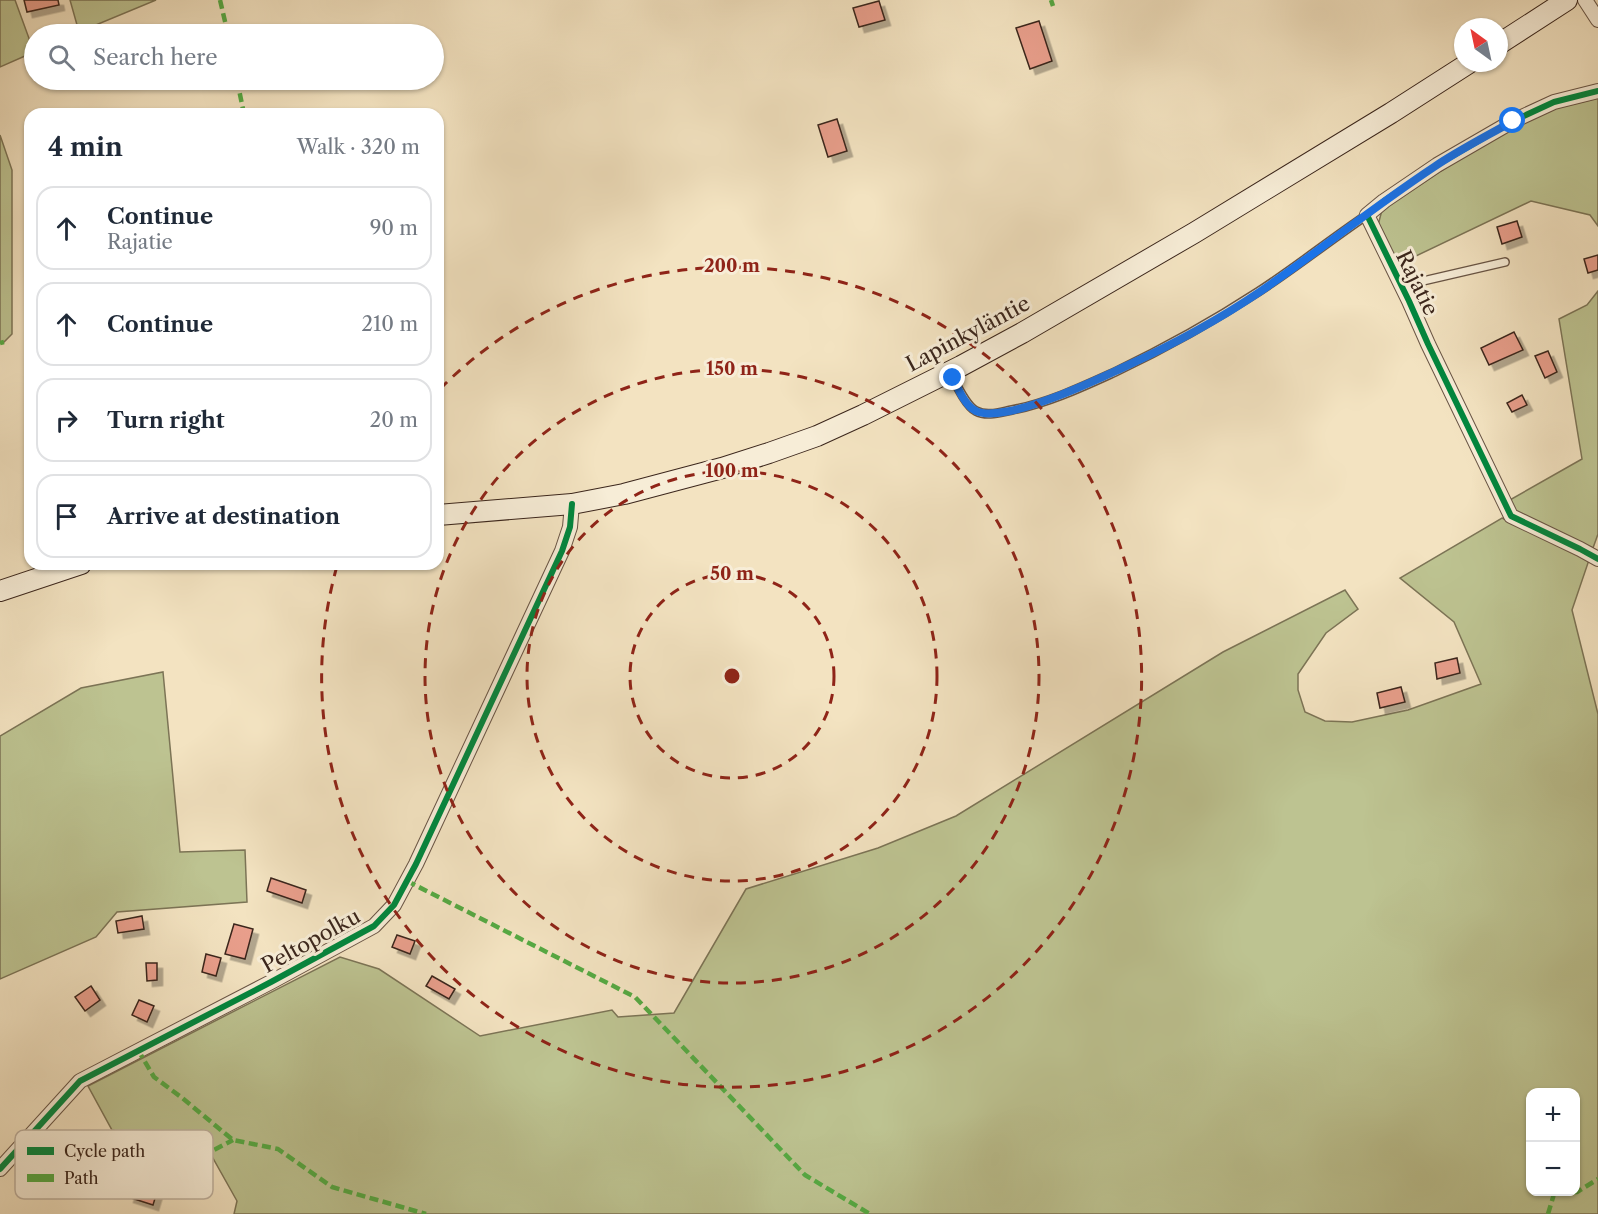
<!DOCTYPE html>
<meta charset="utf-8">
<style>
body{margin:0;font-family:"Libre Caslon Text",serif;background:#f2f2f3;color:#1f2937}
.controls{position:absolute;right:18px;bottom:18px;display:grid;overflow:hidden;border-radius:12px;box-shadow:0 2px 4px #0004}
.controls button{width:54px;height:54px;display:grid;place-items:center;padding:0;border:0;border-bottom:2px solid #e0e1e3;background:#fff;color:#1f2937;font:30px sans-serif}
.compass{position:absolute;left:1454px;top:18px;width:54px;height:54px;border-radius:50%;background:#fff;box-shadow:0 2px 4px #0004;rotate:327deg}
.stop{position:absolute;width:18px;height:18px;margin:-14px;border:4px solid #1a73e8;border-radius:50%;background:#fff}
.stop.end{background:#1a73e8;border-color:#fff;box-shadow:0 2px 6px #0008}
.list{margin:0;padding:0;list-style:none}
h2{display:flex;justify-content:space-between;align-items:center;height:78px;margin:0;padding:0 24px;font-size:26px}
h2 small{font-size:20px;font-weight:400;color:#747a83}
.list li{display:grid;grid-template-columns:39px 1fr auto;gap:18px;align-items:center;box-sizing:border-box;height:84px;margin:0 12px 12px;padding:0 12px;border:2px solid #e0e1e3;border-radius:18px}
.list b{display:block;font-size:22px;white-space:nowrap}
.list p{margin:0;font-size:20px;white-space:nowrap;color:#747a83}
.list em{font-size:20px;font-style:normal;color:#747a83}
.icon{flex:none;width:33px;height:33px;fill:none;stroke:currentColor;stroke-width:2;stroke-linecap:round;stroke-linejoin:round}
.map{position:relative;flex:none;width:1598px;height:1214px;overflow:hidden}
.search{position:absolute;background:#fff;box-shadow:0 2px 4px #0004;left:24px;top:24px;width:420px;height:66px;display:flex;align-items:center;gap:15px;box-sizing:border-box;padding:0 21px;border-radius:33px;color:#747a83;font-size:22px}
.panel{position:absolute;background:#fff;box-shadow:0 2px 4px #0004;left:24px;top:108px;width:420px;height:462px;border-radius:18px}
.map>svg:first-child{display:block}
.green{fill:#bdc391;stroke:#7c7456;stroke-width:1.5;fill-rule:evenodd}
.building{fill:#e99f8c;stroke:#3b261c;stroke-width:1.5;filter:url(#shadow)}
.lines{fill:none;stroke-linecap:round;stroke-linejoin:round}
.service-casing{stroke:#695545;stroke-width:10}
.minor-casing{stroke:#695545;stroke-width:16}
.secondary-casing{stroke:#3b261c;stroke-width:22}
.service{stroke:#f7edd7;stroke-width:7}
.minor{stroke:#f7edd7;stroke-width:14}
.secondary{stroke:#f7edd7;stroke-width:20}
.quiet{stroke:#55aa43;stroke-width:4.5;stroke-dasharray:9 4.5;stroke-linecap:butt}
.cycleway-casing{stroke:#f7edd7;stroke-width:10}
.cycleway{stroke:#00873e;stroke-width:6}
.route{stroke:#1a73e8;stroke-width:8}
.ring{fill:none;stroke:#8f2418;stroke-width:3;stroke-dasharray:10 8}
.labels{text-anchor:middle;stroke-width:6;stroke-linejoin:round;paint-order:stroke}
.street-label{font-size:21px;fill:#3b261c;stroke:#f7edd7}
.key{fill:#f7edd7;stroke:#bfb19f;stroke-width:1.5}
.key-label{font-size:16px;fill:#3b261c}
.centre{fill:#8f2418;stroke:#f7edd7;stroke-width:3}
.ring-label{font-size:18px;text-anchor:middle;font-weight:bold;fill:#8f2418;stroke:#f7edd7;stroke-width:6;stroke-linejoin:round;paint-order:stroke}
</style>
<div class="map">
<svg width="1598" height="1214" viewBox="0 0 1598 1214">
<defs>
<filter id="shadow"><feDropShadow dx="5.5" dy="5.5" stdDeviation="0" flood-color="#0004"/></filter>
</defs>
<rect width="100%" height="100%" fill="#f3e3c1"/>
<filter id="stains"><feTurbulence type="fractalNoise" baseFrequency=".00333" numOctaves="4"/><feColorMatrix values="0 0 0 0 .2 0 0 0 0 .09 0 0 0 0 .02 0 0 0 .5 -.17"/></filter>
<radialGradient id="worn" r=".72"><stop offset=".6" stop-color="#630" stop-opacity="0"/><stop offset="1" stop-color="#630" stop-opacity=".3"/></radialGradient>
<!-- green -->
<g class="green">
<polygon points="0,0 15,0 34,52 0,67"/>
<polygon points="70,0 156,0 79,32"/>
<polygon points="1598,98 1598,226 1590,215 1531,201 1395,266 1377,229 1382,210 1465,155 1536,113"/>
<polygon points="0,135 12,170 12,334 4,342 0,343"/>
<polygon points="1598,291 1598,534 1593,548 1516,512 1508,501 1582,459 1559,319 1587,305"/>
<path d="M1502,518L1589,560L1572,610L1598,714V1214H234L237,1201L210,1153L112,1130L88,1086L340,957L379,969L480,1036L612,1010L618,1017L674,1013L746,889L878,848L956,816L1223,652L1345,590L1358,609L1326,633L1298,674V690L1305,712L1325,721L1352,722L1408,710L1481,684L1454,622L1400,578ZM1530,1092H1576V1192H1530Z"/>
<polygon points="163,672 180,852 245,850 247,902 117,912 96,937 0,979 0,736 81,688"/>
</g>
<!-- building -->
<g class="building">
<polygon points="24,0 58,0 59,5 27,12"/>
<polygon points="879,1 885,20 859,27 853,8"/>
<polygon points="1039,21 1052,61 1030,69 1016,28"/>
<polygon points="837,119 847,151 828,157 818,125"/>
<polygon points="1517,221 1522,237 1502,244 1497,227"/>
<polygon points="1598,255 1598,270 1588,273 1584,259"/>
<polygon points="1514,332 1523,350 1489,365 1481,348"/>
<polygon points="1548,351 1557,372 1545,378 1535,356"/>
<polygon points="1522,395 1527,405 1512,412 1507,403"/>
<polygon points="1457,658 1460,673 1437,679 1435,663"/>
<polygon points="1401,687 1405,702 1380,708 1377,693"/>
<polygon points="271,878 306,890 302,903 267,891"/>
<polygon points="142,916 144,929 118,933 116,921"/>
<polygon points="234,924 253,929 245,959 225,954"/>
<polygon points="397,935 415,941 410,954 392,947"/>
<polygon points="206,954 221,958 216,976 202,972"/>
<polygon points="146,963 157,963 157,980 147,981"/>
<polygon points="432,976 455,989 449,999 426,986"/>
<polygon points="91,986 100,1000 85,1011 75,997"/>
<polygon points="139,1000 154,1006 147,1022 132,1015"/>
<polygon points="133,1183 157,1192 153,1205 128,1197"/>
</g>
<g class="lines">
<!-- service casing -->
<g class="service-casing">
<g id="service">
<polyline points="1400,283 1423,281 1505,262"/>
<path d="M951,374C956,384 966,406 976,411C987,417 1001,412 1012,410C1048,403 1082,387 1115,372C1165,348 1212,322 1258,292C1295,268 1330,240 1367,215"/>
</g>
</g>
<!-- minor casing -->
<g class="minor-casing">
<g id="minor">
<polyline points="1585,0 1598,20"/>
<polyline points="1598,91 1554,102 1513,121 1437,165 1384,201 1367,215 1409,301 1428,344 1511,516 1580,549 1598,559"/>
<polyline points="0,1169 80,1081 271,982 374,926 394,905 416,864 562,551 570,527 572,504"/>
</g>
</g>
<!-- secondary casing -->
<g class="secondary-casing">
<g id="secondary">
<polyline points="1499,44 1567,0"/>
<polyline points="438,515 572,504 624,494 722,468 769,453 817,436 863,415 961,366 1022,333 1194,233 1391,113 1469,63"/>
<polyline points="0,591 81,564"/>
</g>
</g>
<!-- service -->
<use href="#service" class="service"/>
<!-- minor -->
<use href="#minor" class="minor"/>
<!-- secondary -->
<use href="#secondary" class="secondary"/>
<!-- quiet -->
<g class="quiet">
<polyline points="220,0 228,34"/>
<polyline points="1051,0 1053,6"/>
<polyline points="237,80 244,114"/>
<polyline points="0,343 4,342"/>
<polyline points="407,881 635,997 805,1175 870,1214"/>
<polyline points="138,1050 154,1077 181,1097 233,1140 278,1149 332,1187 426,1214"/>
<polyline points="150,1170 214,1150 233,1140"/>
<polyline points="1548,1214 1554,1194 1577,1192 1598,1179"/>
</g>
<!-- cycleway casing -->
<g class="cycleway-casing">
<g id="cycleway">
<polyline points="1598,91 1554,102 1513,121 1437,165 1384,201 1367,215 1409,301 1428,344 1511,516 1580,549 1598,559"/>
<polyline points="0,1169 80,1081 271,982 374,926 394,905 416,864 562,551 570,527 572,504"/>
</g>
</g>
<!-- cycleway -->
<use href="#cycleway" class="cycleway"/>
</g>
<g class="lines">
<!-- route -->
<path class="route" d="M953,378C958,388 965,406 976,411C990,418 1024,408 1038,403C1067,394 1094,381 1122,368C1170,346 1217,321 1261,291C1319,251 1375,206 1434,167C1459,150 1487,136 1513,121"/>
</g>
<!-- distance rings -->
<g class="ring">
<circle cx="732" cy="676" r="102"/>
<circle cx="732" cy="676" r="205"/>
<circle cx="732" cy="676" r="307"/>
<path d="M440 389A410 410 0 1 1 337 566"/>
</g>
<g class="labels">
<!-- street labels -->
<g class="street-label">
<text transform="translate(1417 283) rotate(64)" y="7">Rajatie</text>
<text transform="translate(968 334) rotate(-28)" y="7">Lapinkyläntie</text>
<text transform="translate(311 941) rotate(-29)" y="7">Peltopolku</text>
</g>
</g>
<!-- legend -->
<rect x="15" y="1130" width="198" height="69" rx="9" class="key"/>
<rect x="27" y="1147" width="27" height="8" fill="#00873e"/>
<rect x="27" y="1174" width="27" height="8" fill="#55aa43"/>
<g class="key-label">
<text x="64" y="1157">Cycle path</text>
<text x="64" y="1184">Path</text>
</g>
<circle cx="732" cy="676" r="9" class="centre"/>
<g class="ring-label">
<text x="732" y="272">200 m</text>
<text x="732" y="375">150 m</text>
<text x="732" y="477">100 m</text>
<text x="732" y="580">50 m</text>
</g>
<rect width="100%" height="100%" filter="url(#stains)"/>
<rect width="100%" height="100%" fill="url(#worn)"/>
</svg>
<div class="controls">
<button>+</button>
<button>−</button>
</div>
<svg class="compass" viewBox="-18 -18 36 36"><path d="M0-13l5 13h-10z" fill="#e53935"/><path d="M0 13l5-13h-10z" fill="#747a83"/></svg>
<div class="stop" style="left:1513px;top:121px"></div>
<div class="stop end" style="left:953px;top:378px"></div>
<div class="search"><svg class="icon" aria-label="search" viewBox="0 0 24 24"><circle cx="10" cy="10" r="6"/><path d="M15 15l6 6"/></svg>Search here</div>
<section class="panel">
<h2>4 min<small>Walk · 320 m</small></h2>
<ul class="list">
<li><svg class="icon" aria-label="ahead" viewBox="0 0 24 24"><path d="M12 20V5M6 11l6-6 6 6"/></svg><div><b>Continue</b><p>Rajatie</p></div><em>90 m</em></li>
<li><svg class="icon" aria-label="ahead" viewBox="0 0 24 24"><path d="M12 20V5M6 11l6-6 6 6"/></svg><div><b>Continue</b></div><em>210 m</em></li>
<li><svg class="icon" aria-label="right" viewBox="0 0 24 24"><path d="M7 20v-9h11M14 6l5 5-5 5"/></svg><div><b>Turn right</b></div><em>20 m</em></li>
<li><svg class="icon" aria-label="arrive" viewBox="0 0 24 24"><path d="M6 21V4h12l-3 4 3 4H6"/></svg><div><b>Arrive at destination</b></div></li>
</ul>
</section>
</div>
